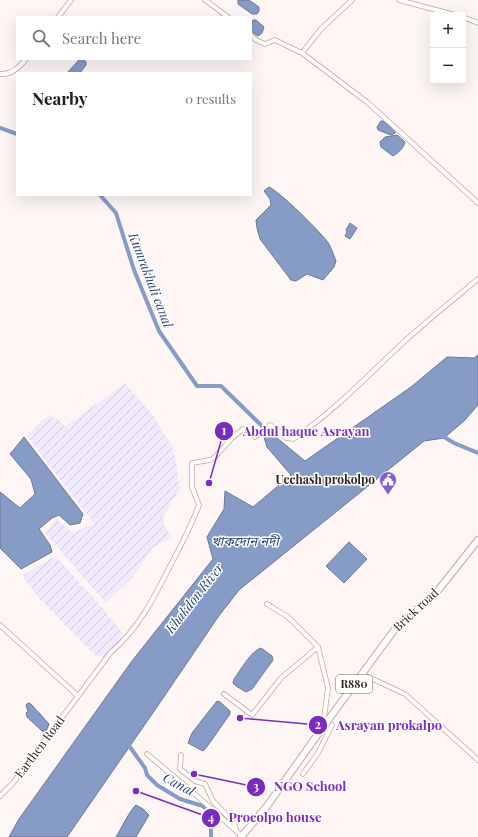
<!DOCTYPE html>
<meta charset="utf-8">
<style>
body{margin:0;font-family:"Playfair Display","Noto Sans Bengali",serif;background:#f6f6f6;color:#202124}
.controls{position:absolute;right:12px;top:12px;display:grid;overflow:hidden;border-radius:0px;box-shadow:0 4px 16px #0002}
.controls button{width:36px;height:36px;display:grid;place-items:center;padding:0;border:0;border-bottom:1px solid #e0e0e0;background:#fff;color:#202124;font:20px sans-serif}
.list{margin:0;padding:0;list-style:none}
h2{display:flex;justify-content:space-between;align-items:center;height:52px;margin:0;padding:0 16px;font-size:17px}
h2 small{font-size:13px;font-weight:400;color:#757577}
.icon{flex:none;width:22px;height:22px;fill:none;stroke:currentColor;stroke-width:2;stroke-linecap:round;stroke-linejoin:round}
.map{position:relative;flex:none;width:478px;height:837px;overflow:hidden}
.search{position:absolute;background:#fff;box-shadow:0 4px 16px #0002;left:16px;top:16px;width:236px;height:44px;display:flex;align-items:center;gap:10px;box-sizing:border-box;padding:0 14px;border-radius:0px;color:#757577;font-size:15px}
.panel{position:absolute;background:#fff;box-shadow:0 4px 16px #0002;left:16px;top:72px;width:236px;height:124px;border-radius:0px}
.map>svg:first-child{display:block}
.industrial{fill:url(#industrial-furrows)}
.water{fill:#869cc7;stroke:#6c7794}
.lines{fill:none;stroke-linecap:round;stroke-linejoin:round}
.canal{stroke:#869cc7;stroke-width:4}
.street-casing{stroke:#c4a69a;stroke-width:5.5}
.primary-casing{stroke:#c4a69a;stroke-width:8}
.street{stroke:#fff;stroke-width:4}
.primary{stroke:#fff;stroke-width:6}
.labels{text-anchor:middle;stroke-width:3;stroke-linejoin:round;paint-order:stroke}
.shield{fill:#fff;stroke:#6d6461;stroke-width:1}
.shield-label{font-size:11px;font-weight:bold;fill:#2e221d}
.poi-label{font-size:12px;font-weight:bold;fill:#2e221d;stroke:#fff;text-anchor:end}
.street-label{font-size:12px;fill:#2e221d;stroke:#fff}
.water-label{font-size:13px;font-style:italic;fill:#264077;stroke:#fff}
.leader{fill:none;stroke:#7b2cbf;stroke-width:1.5}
.callout-dot{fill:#7b2cbf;stroke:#fff;stroke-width:1.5}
.mark-label{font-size:12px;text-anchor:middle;font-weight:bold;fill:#fff}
.callout-label{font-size:13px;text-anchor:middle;font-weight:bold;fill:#7b2cbf;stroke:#fff;stroke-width:3;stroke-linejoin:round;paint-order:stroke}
</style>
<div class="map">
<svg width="478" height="837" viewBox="0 0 478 837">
<defs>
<pattern id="industrial-furrows" width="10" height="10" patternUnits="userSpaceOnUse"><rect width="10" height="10" fill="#f1eafc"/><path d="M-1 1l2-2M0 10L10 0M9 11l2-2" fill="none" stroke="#cfc8d8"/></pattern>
</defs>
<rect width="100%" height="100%" fill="#fdf6f4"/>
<!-- industrial -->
<g class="industrial">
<polygon points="125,383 152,414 173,448 177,467 178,480 180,488 163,517 164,525 172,537 152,548 133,577 106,603 46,534 56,519 74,533 87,526 95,525 27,436 42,420 49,416 58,419 65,426 72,422"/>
<polygon points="51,558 58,559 101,606 122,633 121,641 104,657 97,656 90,650 39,598 24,579 24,575"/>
</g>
<!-- water -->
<g class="water">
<polygon points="238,0 249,0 259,7 259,11 257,14 252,14 238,4"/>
<polygon points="253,20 256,20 264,27 262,33 258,36 251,31 251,23"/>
<polygon points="82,59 86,62 86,65 80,73 67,73 79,60"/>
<polygon points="381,121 383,121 395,130 396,131 395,133 391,135 378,130 377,127"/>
<path d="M397,135L405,142C404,148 398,153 393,156L381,147L380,142L385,137Z"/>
<path d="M269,187C279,191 323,234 329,244C332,250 334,256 336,261L334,267L323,280L307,274L296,281L291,280L260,239L257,228L256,220L271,205L270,199L264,191Z"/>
<polygon points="350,223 357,228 350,239 345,236 347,232 346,230"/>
<polygon points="478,355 478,405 464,421 444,438 424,441 239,590 218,617 159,704 67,837 9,837 19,819 132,661 213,559 207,537 224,509 225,491 253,507 291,475 267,447 260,424 305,461 411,387 447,357 474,358"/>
<polygon points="24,437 83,514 80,523 70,525 59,515 52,518 39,529 50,545 52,552 21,569 0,548 0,492 20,508 35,494 31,479 10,454"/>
<polygon points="349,542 367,559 344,583 326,566"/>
<path d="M261,648L272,656L273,660L252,689L246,692L236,686L233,683L234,679C240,671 251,651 261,648Z"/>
<polygon points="217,701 220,702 230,711 230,714 206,748 203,751 188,743 192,733"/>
<polygon points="28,703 31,704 49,724 47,729 45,732 42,731 27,717 26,713 28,711 26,705"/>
<path d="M136,805L143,809L149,815L136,837H116C121,829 130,810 136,805Z"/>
</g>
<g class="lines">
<!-- canal -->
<g class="canal">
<polyline points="0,128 17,134"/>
<polyline points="100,195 116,213 134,270 159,331 197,386 221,386 260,424"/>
<polyline points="441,435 454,443 478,453"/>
<polyline points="130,747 145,768 147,775 157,785 180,799 203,806 211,814 211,837"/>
</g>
<!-- street casing -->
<g class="street-casing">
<g id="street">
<polyline points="205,0 228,17"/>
<polyline points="399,0 455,15"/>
<polyline points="58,17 71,0"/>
<polyline points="463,17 478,23"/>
<polyline points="251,35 256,40 265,44 275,40 302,53 367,102 478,203"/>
<polyline points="302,53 321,29 352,0"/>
<path d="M0,74C11,75 20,67 26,59"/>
<polyline points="267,604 288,617 318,647 328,688 323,726"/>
<polyline points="0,625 78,696"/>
<polyline points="362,674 405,694 478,760"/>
<polyline points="224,694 252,715 281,678 318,647"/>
<polyline points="147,754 196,795 243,837"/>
<polyline points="181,755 180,769 195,781 205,784 213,801 234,823 236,829"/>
<polyline points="303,774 318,753 332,725"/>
<path d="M0,796L13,783L111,652C138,630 155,596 170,566C181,546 191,526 199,505L192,487V463L210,460L215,457L232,438L243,429L255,437L270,425L279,431L286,438L293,439C335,411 369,374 406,340C429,319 454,299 478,279"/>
</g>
</g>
<!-- primary casing -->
<g class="primary-casing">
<polyline id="primary" points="241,837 267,806 323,727 395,629 436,593 478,540"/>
</g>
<!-- street -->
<use href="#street" class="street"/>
<!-- primary -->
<use href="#primary" class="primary"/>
</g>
<!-- icons -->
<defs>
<g id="civic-pin" transform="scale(0.9)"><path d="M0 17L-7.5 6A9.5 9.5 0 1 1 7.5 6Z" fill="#895bd4" stroke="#fff"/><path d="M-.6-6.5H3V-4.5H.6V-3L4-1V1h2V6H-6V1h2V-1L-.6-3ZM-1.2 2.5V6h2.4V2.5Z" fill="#fff"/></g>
</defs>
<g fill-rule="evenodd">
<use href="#civic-pin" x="388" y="480"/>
</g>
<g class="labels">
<!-- shield labels -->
<rect class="shield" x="336" y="675" width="36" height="18" rx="3"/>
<g class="shield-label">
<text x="354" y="688">R880</text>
</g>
<!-- poi labels -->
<g class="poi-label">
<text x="375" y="484">Ucchash prokolpo</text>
</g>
<!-- street labels -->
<g class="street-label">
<text transform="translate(416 610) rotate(-43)" y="4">Brick road</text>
<text transform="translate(40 747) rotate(-53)" y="4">Earthen Road</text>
</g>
<!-- water labels -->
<g class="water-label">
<text transform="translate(151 280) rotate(69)" y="5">Kumrakhali canal</text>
<text x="245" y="546">খাকদোন নদী</text>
<text transform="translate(194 598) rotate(-52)" y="5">Khakdon River</text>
<text transform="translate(179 784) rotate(28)" y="5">Canal</text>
</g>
</g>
<!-- callouts -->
<path class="leader" d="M209 483L224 431M240 718L318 725M194 774L256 787M136 791L211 818"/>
<g class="callout-dot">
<circle cx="209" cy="483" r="4"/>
<circle cx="240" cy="718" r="4"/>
<circle cx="194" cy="774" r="4"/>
<circle cx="136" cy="791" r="4"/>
<circle cx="224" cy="431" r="10"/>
<circle cx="318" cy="725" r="10"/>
<circle cx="256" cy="787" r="10"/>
<circle cx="211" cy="818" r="10"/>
</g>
<g class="mark-label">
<text x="224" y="435">1</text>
<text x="318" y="729">2</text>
<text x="256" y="791">3</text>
<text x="211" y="822">4</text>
</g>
<g class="callout-label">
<text x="306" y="436">Abdul haque Asrayan</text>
<text x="389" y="730">Asrayan prokalpo</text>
<text x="310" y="791">NGO School</text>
<text x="275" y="822">Procolpo house</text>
</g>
</svg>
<div class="controls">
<button>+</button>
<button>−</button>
</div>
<div class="search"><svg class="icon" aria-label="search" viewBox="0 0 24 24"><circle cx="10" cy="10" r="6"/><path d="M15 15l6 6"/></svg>Search here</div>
<section class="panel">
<h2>Nearby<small>0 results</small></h2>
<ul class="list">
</ul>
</section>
</div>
